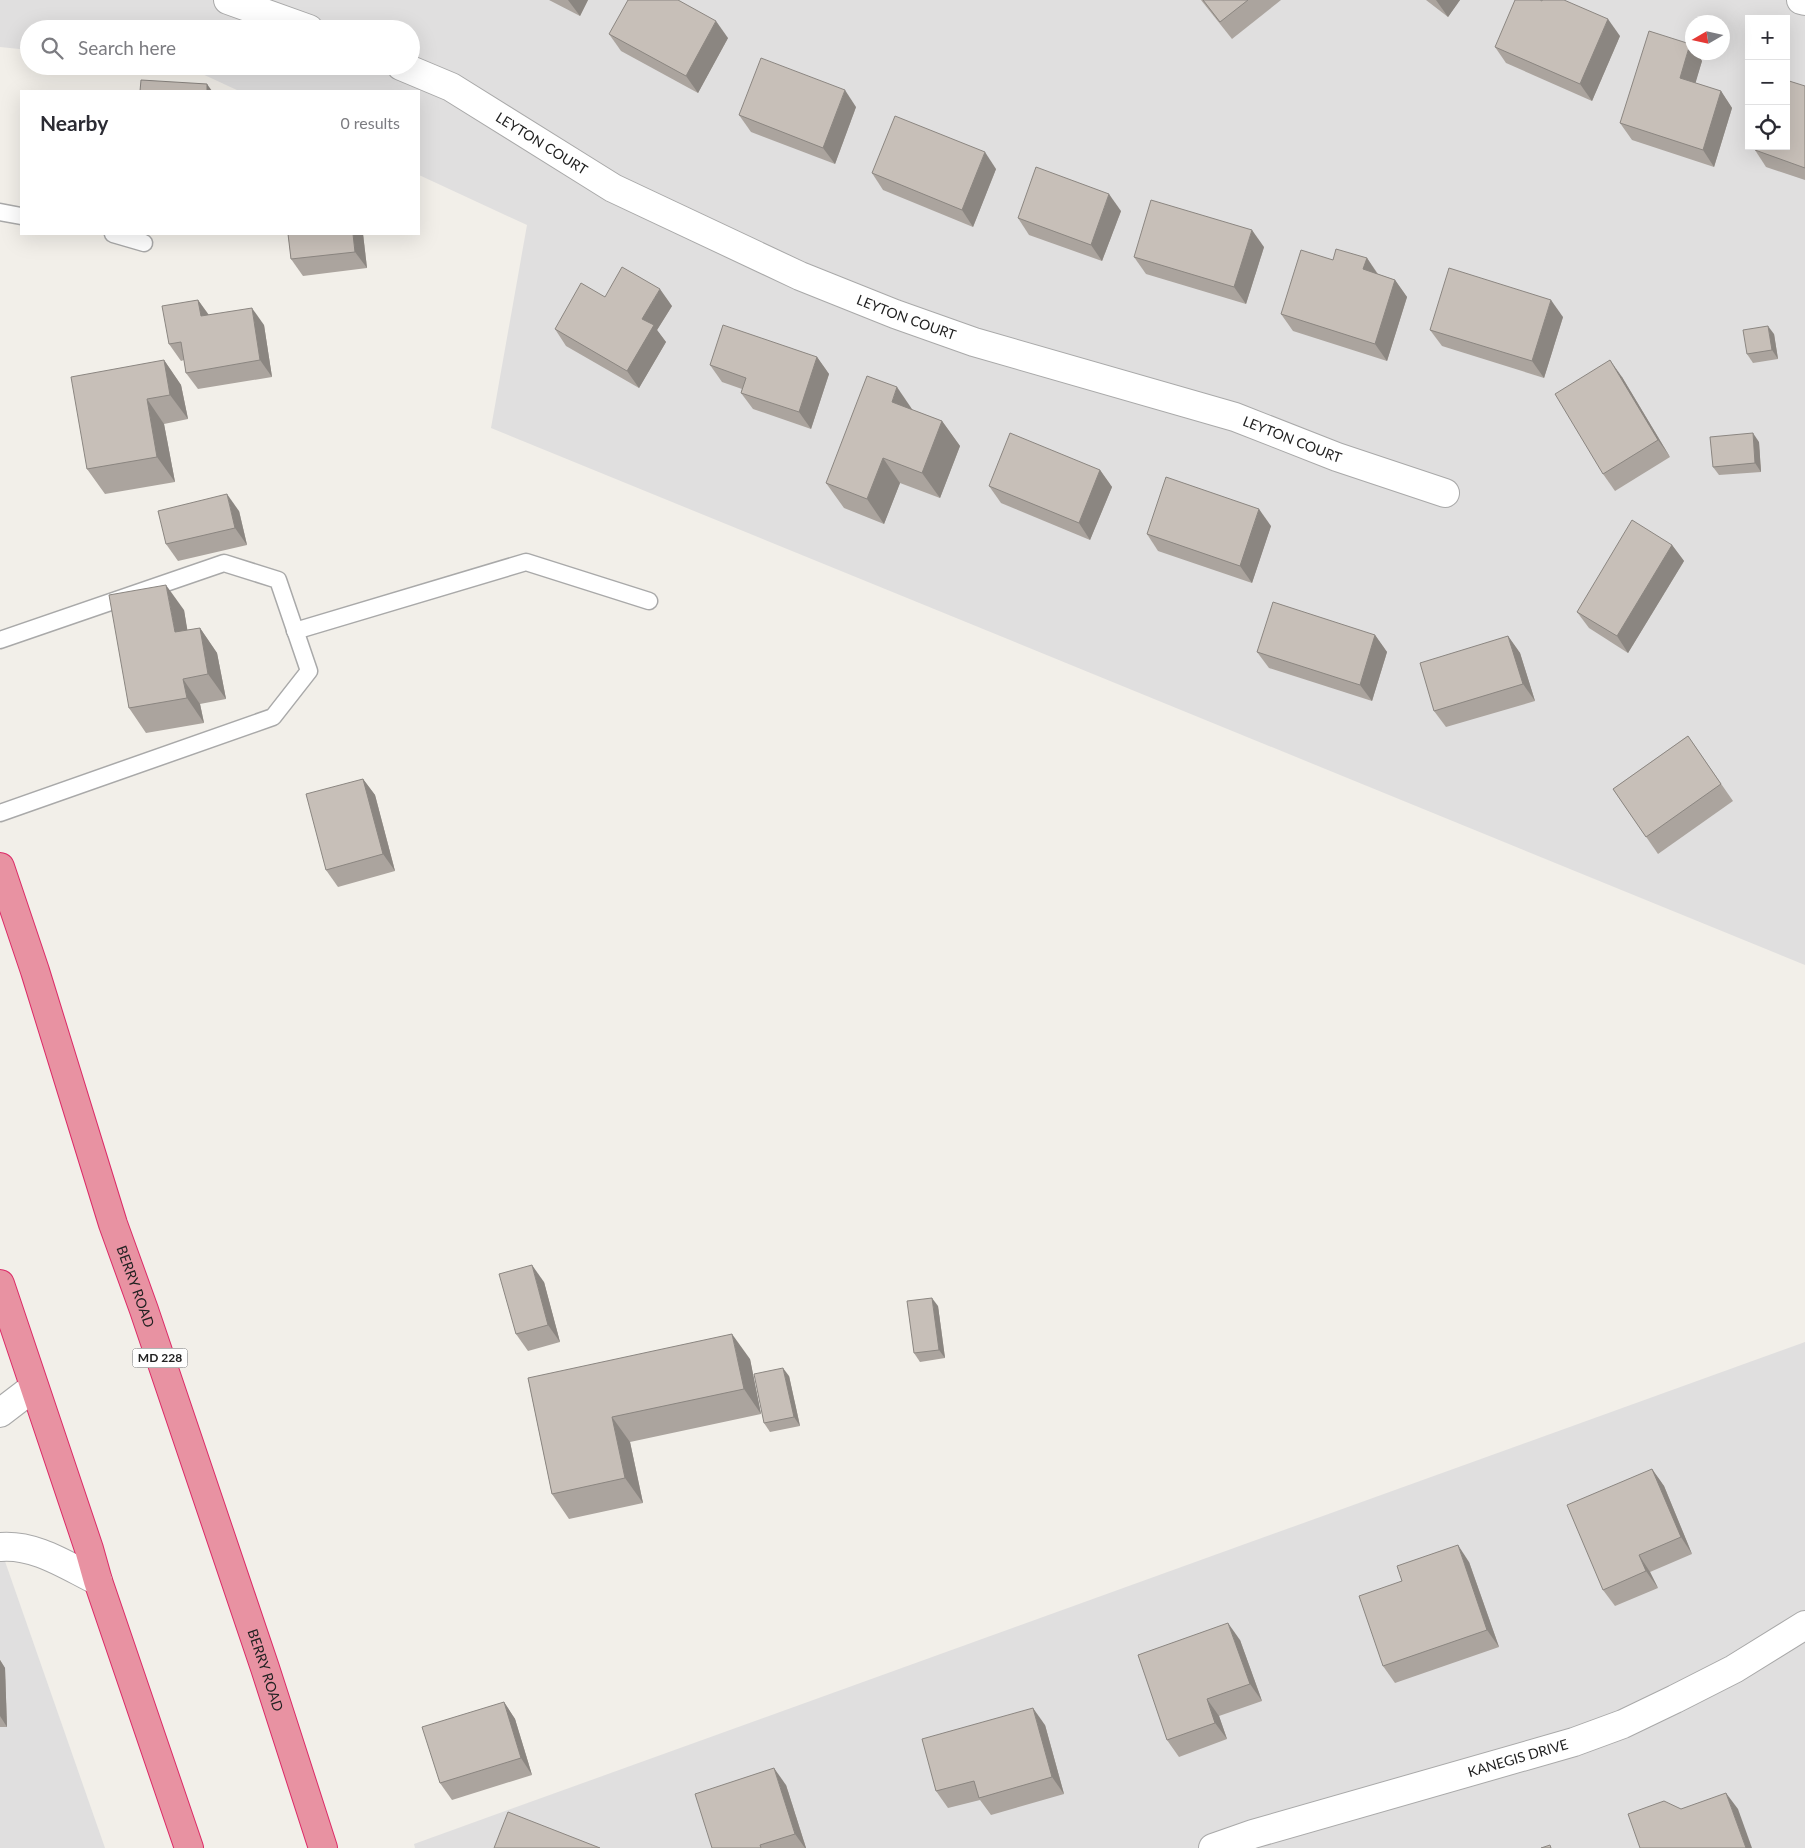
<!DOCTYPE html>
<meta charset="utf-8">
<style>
body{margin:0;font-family:Lato,sans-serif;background:#f2f2f3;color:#2b2b33}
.controls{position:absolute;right:15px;top:15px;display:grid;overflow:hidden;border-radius:0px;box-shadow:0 5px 20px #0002}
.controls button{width:45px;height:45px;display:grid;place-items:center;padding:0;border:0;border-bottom:1px solid #e1e1e2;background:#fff;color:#2b2b33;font:25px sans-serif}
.compass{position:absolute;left:1685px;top:15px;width:45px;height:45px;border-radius:50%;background:#fff;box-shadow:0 5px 20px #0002;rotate:261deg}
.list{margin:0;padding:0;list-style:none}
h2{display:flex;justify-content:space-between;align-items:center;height:65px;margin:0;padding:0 20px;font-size:21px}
h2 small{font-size:16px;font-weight:400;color:#7c7c81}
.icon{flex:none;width:28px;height:28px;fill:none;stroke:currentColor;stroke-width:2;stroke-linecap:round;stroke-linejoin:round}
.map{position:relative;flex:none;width:1805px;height:1848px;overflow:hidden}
.search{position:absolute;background:#fff;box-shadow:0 5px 20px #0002;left:20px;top:20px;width:400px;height:55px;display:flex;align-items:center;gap:12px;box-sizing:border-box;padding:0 18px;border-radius:28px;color:#7c7c81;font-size:19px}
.panel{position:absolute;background:#fff;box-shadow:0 5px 20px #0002;left:20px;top:90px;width:400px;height:145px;border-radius:0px}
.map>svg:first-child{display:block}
.residential{fill:#e0dfdf;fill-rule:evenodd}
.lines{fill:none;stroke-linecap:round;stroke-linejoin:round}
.lane-casing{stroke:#a9a9a9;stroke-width:19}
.street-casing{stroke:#a9a9a9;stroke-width:30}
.highway-casing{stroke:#dc2a67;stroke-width:30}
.lane{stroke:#fff;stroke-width:16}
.street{stroke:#fff;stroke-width:28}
.highway{stroke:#e892a2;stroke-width:28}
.wall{fill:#aba49e}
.shaded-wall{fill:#8b8681}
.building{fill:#c7bfb8;stroke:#8b8681}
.labels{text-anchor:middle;stroke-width:4;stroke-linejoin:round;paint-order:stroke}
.shield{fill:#fff;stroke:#646464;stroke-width:1}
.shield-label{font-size:12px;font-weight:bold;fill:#222}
.street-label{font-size:14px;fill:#222;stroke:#fff}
</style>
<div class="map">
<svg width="1805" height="1848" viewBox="0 0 1805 1848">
<rect width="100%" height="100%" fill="#f2efe9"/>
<!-- residential -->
<g class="residential">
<path d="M0,0H1805V965L491,428L527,225L419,175V91H239L185,66H411V29H29V50L0,47ZM1749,19H1786V146H1749ZM1692,22H1722V52H1692Z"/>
<polygon points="1805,1342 1805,1848 415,1848 414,1844"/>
<polygon points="0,1547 105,1848 0,1848"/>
</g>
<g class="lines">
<!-- lane casing -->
<g class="lane-casing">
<g id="lane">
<polyline points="0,212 21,216"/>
<polyline points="113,234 144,243"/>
<polyline points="295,631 526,562 649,601"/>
<polyline points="0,640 224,563 278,580 309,671 273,717 0,813"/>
</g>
</g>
<!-- street casing -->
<g class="street-casing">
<g id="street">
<polyline points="228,0 309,29"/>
<polyline points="1801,0 1805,1"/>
<path id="s1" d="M401,66L451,87L613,188L800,276L895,314L974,342L1235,417L1337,457L1445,493"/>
<polyline points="0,1413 34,1387"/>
<path d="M0,1547C36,1544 67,1566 98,1581"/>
<path id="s2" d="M1213,1848L1253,1834L1574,1742L1623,1724L1675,1699L1734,1669L1805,1625"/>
</g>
</g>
<!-- highway casing -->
<g class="highway-casing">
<g id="highway">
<path id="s3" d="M0,867L35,971L113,1224L144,1310L265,1668L323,1848"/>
<polyline points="0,1284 89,1549 98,1581 189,1848"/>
</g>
</g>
<!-- lane -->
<use href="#lane" class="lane"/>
<!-- street -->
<use href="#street" class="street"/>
<!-- highway -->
<use href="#highway" class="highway"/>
</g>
<!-- wall -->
<g class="wall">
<polygon points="549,0 588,0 580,16"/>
<polygon points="1201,0 1281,0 1232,39"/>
<polygon points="1426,0 1460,0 1448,17"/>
<polygon points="609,34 728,38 698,93 621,51"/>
<polygon points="1620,36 1592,101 1506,63 1495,47"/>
<polygon points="1692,52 1696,52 1702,61 1695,83 1721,91 1732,108 1714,167 1632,140 1620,123"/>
<polygon points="1805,86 1805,180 1766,167 1755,150"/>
<polygon points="856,107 835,164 751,132 739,115"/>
<polygon points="996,169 973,227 883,190 872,173"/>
<polygon points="1121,211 1102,261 1029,235 1018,218"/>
<polygon points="288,234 363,234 367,268 303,276 291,259"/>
<polygon points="1264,247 1246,304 1146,274 1134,257"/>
<polygon points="1367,258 1378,274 1395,280 1407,297 1387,361 1293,331 1281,314 1333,260"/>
<polygon points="605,297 672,306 657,330 666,342 639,388 566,346 555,329"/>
<polygon points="198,300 209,315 264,325 272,377 198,389 186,373 184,360 181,361 169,344"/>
<polygon points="1563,317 1544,378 1442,346 1430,330"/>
<polygon points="1774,334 1778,359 1753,363 1747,354"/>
<polygon points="817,357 829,374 811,429 753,409 741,393 742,389 722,382 710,365"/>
<polygon points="164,360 181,385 188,419 164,424 175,482 105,494 87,469"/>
<polygon points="1622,377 1670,457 1615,491 1603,474"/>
<polygon points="913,410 942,421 960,446 940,498 900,483 884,524 844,508 826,483"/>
<polygon points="1759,442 1761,472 1719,475 1713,467"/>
<polygon points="1100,470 1112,487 1090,540 1001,503 989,486"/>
<polygon points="239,511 247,545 178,561 166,544"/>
<polygon points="1271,526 1252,583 1158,551 1147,534"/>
<polygon points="1672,545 1684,561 1628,653 1589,628 1577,612"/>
<polygon points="184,610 187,630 200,628 217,653 226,699 200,704 204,723 146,733 129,708"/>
<polygon points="1375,635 1387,652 1372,701 1269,668 1257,652"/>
<polygon points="1508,636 1520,653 1535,701 1446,727 1434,711"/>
<polygon points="1688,736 1733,801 1658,854 1613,789"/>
<polygon points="363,779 375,795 395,871 338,887 326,870"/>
<polygon points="544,1282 560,1342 528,1351 516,1334"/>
<polygon points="938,1306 945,1358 920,1362 914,1353"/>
<polygon points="750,1359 761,1414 630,1442 643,1503 569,1519 552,1494 528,1378"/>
<polygon points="789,1376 800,1426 770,1432 764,1423"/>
<polygon points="1652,1469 1664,1486 1692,1554 1650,1572 1658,1588 1615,1606 1603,1590"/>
<polygon points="1469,1562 1499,1647 1395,1683 1383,1666"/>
<polygon points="1240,1640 1262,1701 1219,1716 1227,1739 1179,1757 1167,1740"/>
<polygon points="0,1660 5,1668 7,1727 0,1727"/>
<polygon points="504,1702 515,1719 532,1775 452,1800 440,1783"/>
<polygon points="1045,1725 1064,1794 991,1815 980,1800 948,1808 936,1791"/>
<polygon points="786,1785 806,1848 712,1848"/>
</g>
<!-- shaded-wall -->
<g class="shaded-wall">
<polygon points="568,0 588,0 580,16"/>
<polygon points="1436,0 1460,0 1448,17"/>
<polygon points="1608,19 1620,36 1592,101 1580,84"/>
<polygon points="716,21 728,38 698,93 686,76"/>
<polygon points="1690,44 1692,47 1692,52 1696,52 1702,61 1692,95 1680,78"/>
<polygon points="207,84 212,91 207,91"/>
<polygon points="845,90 856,107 835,164 823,148"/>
<polygon points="1721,91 1732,108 1714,167 1703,150"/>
<polygon points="985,152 996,169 973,227 962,210"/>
<polygon points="1109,194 1121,211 1102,261 1091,245"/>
<polygon points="1252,230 1264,247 1246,304 1234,287"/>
<polygon points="353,234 363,234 367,268 355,252"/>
<polygon points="1367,258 1378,275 1363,269"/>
<polygon points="1395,280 1407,297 1387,361 1375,344"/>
<polygon points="660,289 672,306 657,330 666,342 639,388 627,371 642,319"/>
<polygon points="198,300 210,317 201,316"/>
<polygon points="1551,300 1563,317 1544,378 1532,361"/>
<polygon points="252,308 264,325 272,377 260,360"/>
<polygon points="1768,326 1774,334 1778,359 1772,350"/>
<polygon points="817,357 829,374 811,429 799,412"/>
<polygon points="164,360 181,385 188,419 170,395"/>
<polygon points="1610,360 1622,377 1670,457 1658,440"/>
<polygon points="897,387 914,412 892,402"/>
<polygon points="147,399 164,424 175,482 157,457"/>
<polygon points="942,421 960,446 940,498 922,473"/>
<polygon points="1753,433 1759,442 1761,472 1755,463"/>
<polygon points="883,458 900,483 884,524 867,499"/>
<polygon points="1100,470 1112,487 1090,540 1079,523"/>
<polygon points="227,494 239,511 247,545 235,528"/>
<polygon points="1259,509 1271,526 1252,583 1240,566"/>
<polygon points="1672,545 1684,561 1628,653 1617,636"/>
<polygon points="166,585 184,610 192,657 175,632"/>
<polygon points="200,628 217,653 226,699 208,674"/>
<polygon points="1375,635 1387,652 1372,701 1360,685"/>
<polygon points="1508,636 1520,653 1535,701 1523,684"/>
<polygon points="183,679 200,704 204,723 187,698"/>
<polygon points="363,779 375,795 395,871 383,854"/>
<polygon points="532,1265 544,1282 560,1342 548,1325"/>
<polygon points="932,1298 938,1306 945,1358 939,1350"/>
<polygon points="732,1334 750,1359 761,1414 744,1389"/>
<polygon points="783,1368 789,1376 800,1426 794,1417"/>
<polygon points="612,1417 630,1442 643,1503 625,1478"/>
<polygon points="1652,1469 1664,1486 1692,1554 1681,1537"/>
<polygon points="1458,1545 1469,1562 1499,1647 1487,1630"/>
<polygon points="1639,1555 1650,1572 1658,1588 1646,1571"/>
<polygon points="1228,1623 1240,1640 1262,1701 1250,1684"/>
<polygon points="0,1660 5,1668 7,1727 0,1716"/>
<polygon points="1207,1699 1219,1716 1227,1739 1215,1723"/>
<polygon points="504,1702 515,1719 532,1775 521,1758"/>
<polygon points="1033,1708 1045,1725 1064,1794 1052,1777"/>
<polygon points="774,1768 786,1785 806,1848 805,1848 795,1834"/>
<polygon points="1726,1793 1738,1809 1752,1848 1746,1848"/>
</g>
<!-- building -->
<g class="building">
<polygon points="628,0 678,0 716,21 686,76 609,34"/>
<polygon points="1203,0 1248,0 1220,22"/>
<polygon points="1515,0 1540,0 1542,1 1542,0 1564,0 1608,19 1580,84 1495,47"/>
<polygon points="1649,31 1690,44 1680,78 1721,91 1703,150 1620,123"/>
<polygon points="761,58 845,90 823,148 739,115"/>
<polygon points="141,80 207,84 207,91 140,91"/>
<polygon points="1786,80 1805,86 1805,168 1755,150 1756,146 1786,146"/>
<polygon points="895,116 985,152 962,210 872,173"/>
<polygon points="1036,167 1109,194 1091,245 1018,218"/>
<polygon points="1151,200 1252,230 1234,287 1134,257"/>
<polygon points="288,234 353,234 355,252 291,259"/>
<polygon points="1336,249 1367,258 1363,269 1395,280 1375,344 1281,314 1301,250 1333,260"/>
<polygon points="622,267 660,289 642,319 654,325 627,371 555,329 581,283 605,297"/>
<polygon points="1449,268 1551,300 1532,361 1430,330"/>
<polygon points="198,300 201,316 252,308 260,360 186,373 181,342 169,344 162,306"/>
<polygon points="723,325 817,357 799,412 741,393 746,378 710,365"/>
<polygon points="1768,326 1772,350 1747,354 1743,330"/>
<polygon points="164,360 170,395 147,399 157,457 87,469 71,377"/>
<polygon points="1610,360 1658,440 1603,474 1555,394"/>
<polygon points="867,376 897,387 892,402 942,421 922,473 883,458 867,499 826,483"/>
<polygon points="1010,433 1100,470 1079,523 989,486"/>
<polygon points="1753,433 1755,463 1713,467 1710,437"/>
<polygon points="1166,477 1259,509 1240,566 1147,534"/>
<polygon points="227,494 235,528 166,544 158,511"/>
<polygon points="1632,520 1672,545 1617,636 1577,612"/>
<polygon points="166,585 175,632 200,628 208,674 183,679 187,698 129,708 109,595"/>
<polygon points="1273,602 1375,635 1360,685 1257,652"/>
<polygon points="1508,636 1523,684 1434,711 1420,663"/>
<polygon points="1688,736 1721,784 1646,837 1613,789"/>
<polygon points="363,779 383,854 326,870 306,794"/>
<polygon points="532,1265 548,1325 516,1334 499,1274"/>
<polygon points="932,1298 939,1350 914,1353 907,1301"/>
<polygon points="732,1334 744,1389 612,1417 625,1478 552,1494 528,1378"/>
<polygon points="783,1368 794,1417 764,1423 754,1374"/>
<polygon points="1652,1469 1681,1537 1639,1555 1646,1571 1603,1590 1567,1505"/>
<polygon points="1458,1545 1487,1630 1383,1666 1359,1596 1402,1581 1397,1566"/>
<polygon points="1228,1623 1250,1684 1207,1699 1215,1723 1167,1740 1138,1655"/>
<polygon points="504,1702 521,1758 440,1783 422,1727"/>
<polygon points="1033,1708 1052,1777 979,1798 974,1781 936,1791 922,1739"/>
<polygon points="774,1768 795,1834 760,1845 761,1848 712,1848 695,1794"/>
<polygon points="1726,1793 1746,1848 1640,1848 1628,1814 1664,1801 1681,1809"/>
<polygon points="508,1812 600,1848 494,1848"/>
<polygon points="1550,1845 1551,1848 1541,1848"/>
</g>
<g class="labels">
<!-- shield labels -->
<rect class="shield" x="132.5" y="1348.5" width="55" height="19" rx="4"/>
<g class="shield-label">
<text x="160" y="1362">MD 228</text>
</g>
<!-- street labels -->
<g class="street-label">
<text dy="5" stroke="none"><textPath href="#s1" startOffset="161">LEYTON COURT</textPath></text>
<text dy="5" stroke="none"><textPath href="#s1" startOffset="566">LEYTON COURT</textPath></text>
<text dy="5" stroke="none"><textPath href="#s1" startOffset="971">LEYTON COURT</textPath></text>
<text dy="5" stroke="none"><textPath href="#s3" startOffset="441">BERRY ROAD</textPath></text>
<text dy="5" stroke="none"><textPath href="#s3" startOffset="846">BERRY ROAD</textPath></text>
<text dy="5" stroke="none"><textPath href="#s2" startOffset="318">KANEGIS DRIVE</textPath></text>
</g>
</g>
</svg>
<div class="controls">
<button>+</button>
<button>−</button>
<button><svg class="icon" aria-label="locate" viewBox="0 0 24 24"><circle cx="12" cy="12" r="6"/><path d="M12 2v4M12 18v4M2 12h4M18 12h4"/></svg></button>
</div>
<svg class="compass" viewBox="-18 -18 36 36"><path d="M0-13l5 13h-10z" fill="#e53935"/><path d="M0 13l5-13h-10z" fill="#7c7c81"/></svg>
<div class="search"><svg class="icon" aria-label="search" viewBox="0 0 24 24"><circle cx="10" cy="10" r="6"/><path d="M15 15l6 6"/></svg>Search here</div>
<section class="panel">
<h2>Nearby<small>0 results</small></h2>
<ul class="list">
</ul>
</section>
</div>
